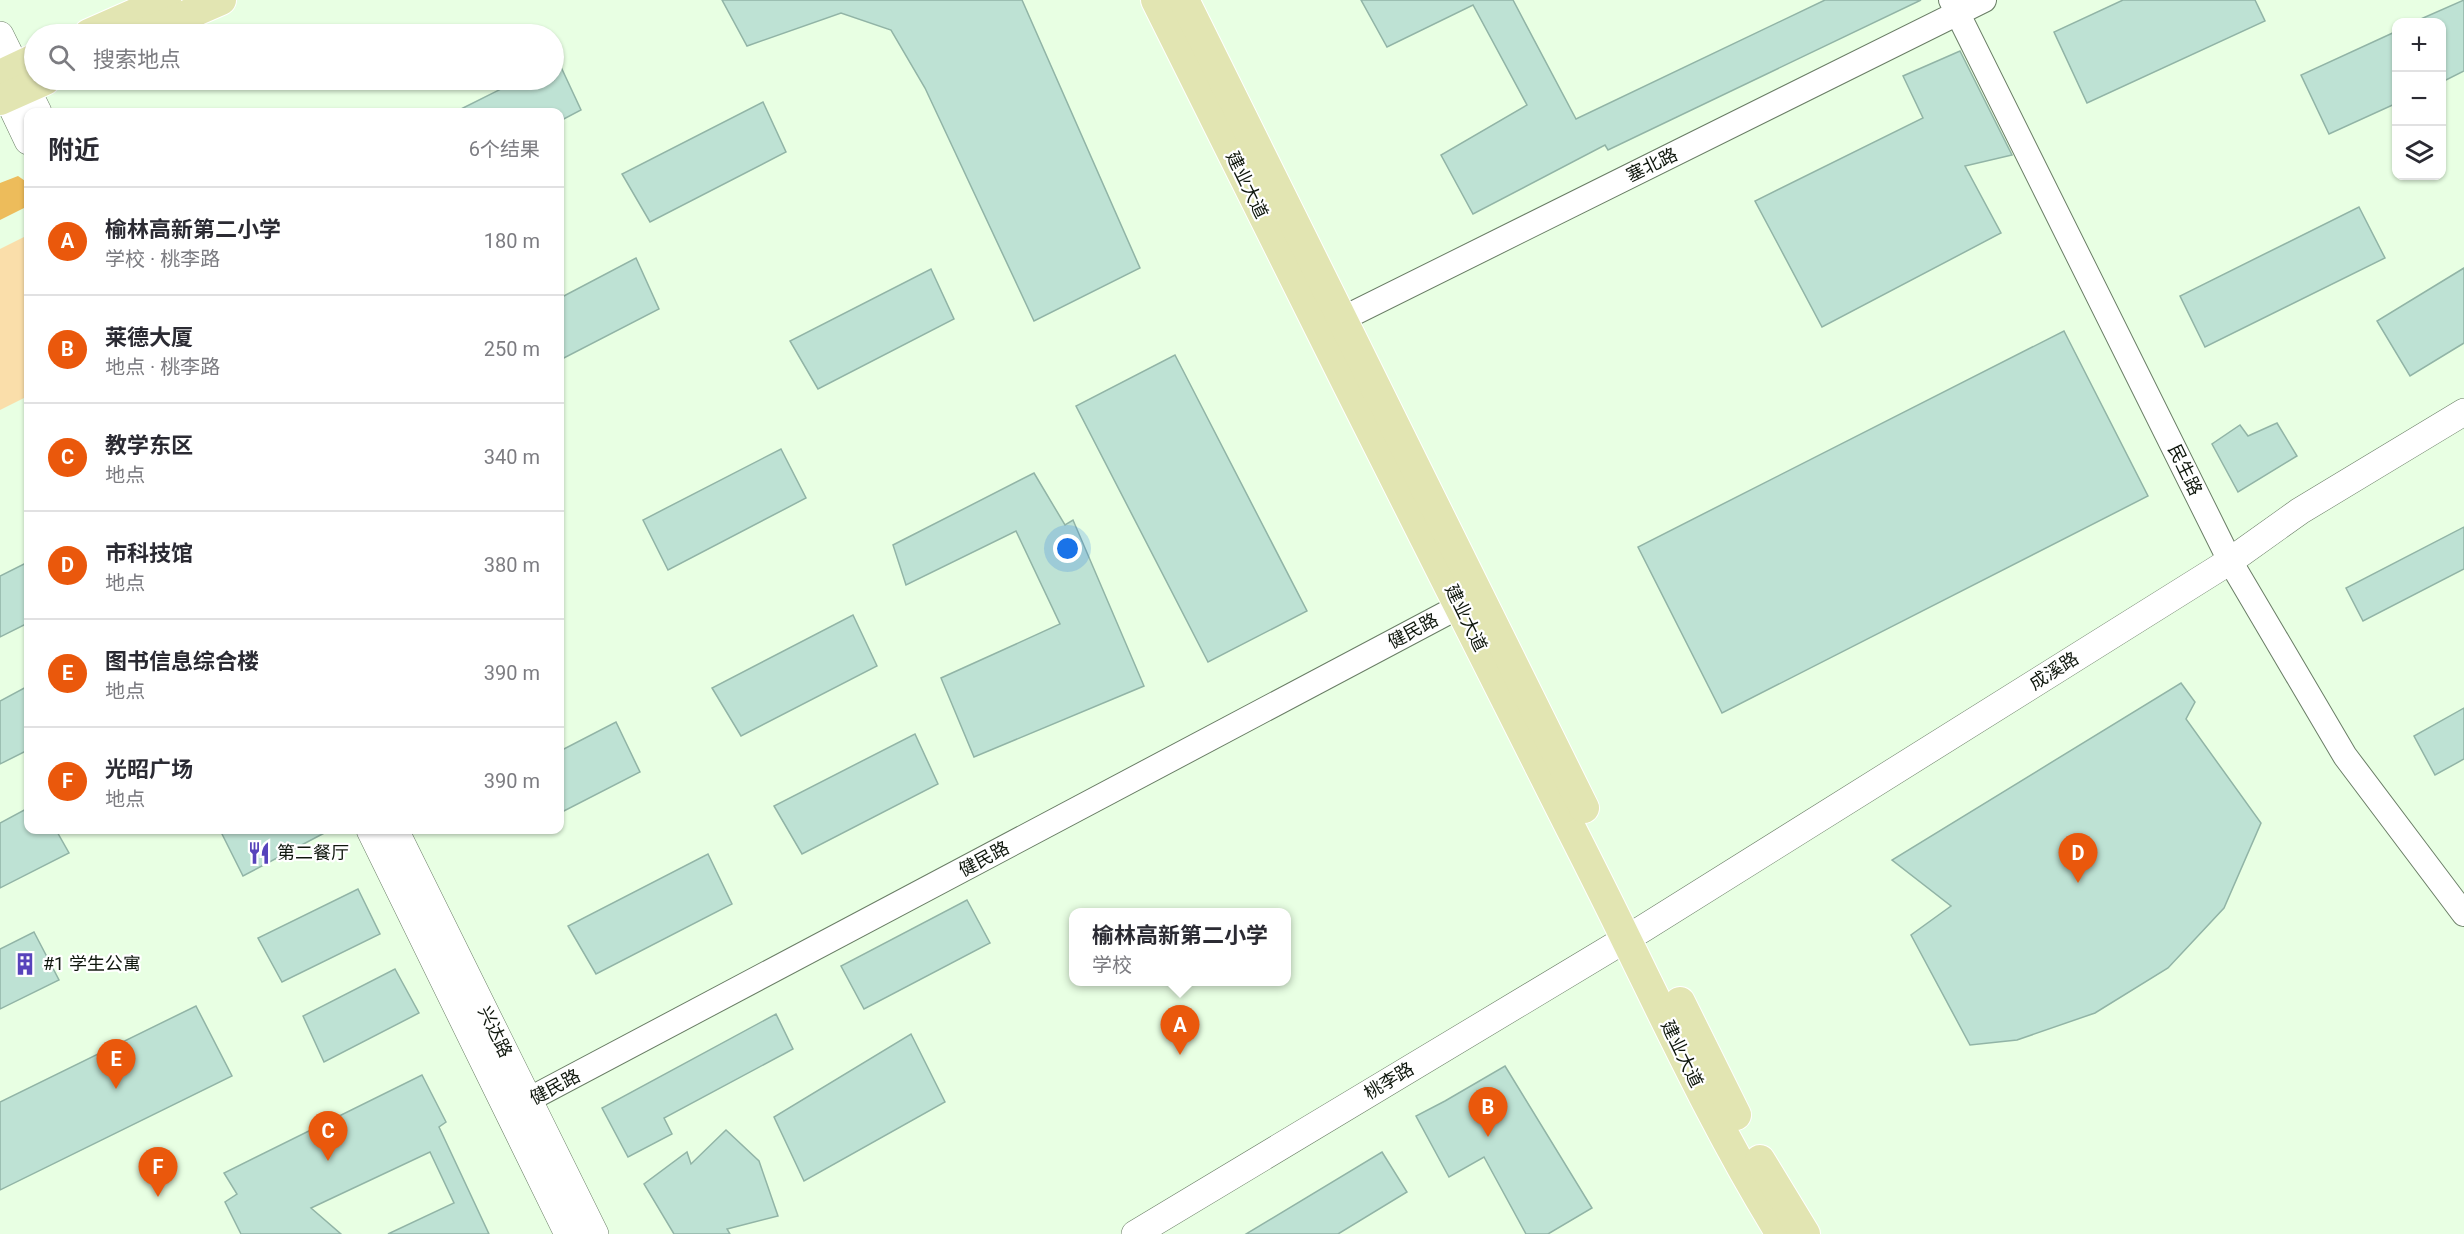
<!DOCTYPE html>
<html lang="zh">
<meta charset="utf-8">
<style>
body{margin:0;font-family:Roboto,"Noto Sans SC",sans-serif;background:#f2f2f3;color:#2b2b33}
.controls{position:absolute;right:18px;top:18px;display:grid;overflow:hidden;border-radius:12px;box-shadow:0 2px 4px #0004}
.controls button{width:54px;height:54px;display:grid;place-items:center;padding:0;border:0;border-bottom:2px solid #e1e1e2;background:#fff;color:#2b2b33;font:30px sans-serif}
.you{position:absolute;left:1068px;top:549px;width:21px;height:21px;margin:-15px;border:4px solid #fff;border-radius:50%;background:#1a73e8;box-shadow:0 0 0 9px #1a73e833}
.badge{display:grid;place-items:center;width:39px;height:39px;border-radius:50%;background:#ea580c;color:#fff;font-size:20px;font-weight:700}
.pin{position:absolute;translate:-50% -50px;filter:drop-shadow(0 2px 3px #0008)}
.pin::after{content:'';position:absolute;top:32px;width:21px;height:18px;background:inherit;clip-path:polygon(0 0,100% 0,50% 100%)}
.popup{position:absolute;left:1069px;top:908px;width:222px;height:78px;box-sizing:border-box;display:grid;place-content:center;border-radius:12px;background:#fff;filter:drop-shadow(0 2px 4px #0005);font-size:20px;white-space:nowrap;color:#7c7c81}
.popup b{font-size:22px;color:#2b2b33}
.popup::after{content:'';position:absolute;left:50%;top:100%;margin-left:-12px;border:12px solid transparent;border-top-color:#fff}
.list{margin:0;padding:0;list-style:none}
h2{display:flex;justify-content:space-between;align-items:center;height:78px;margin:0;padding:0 24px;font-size:26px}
h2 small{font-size:20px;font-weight:400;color:#7c7c81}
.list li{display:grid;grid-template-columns:39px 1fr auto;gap:18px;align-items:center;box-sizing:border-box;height:108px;padding:0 24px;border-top:2px solid #e1e1e2}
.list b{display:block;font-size:22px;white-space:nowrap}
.list p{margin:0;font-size:20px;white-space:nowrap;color:#7c7c81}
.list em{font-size:20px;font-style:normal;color:#7c7c81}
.icon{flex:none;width:33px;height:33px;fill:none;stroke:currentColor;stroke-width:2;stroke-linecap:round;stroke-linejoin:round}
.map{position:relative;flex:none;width:2464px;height:1234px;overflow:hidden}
.search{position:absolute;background:#fff;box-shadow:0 2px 4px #0004;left:24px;top:24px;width:540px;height:66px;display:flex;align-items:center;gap:15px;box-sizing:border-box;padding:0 21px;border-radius:33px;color:#7c7c81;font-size:22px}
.panel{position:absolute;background:#fff;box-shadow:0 2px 4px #0004;left:24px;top:108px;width:540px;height:726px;border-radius:12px}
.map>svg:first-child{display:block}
.green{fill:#fadeaa}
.forest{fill:#edbc5b}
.building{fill:#bee2d4;stroke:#91b4a6;stroke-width:1.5}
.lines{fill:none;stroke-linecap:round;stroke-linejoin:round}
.tertiary-casing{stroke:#6a7e66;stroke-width:26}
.secondary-casing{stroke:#6a7e66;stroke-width:28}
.primary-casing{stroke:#fff;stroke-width:32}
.tertiary{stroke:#fff;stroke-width:24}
.secondary{stroke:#fff;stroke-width:27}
.primary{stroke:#e2e5b2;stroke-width:30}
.labels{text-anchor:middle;stroke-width:4.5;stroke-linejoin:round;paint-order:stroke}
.street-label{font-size:18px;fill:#0f170d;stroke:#fff}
.poi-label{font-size:18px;fill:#0f170d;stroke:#fff;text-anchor:start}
</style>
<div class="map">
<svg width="2464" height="1234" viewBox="0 0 2464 1234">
<rect width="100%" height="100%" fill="#e8ffe3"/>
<!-- green -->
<polygon class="green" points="28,235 28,396 0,410 0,249"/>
<!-- forest -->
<polygon class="forest" points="18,176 28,183 28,206 0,220 0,183"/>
<!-- building -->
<g class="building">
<polygon points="722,0 1022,0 1140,268 1034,321 925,88 891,30 841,13 747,46"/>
<polygon points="1361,0 1513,0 1576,119 1825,0 1921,0 1608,150 1605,145 1473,214 1441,155 1527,105 1473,5 1387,47"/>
<polygon points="2123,0 2255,0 2265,21 2087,103 2054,32"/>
<polygon points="2464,0 2464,71 2442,82 2442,22 2414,22"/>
<polygon points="2397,31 2397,103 2329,134 2301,75"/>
<polygon points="1960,51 2012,155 1965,166 2001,233 1822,327 1755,201 1923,118 1903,76"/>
<polygon points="554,52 581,110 560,121 560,112 455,112 519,80 554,80"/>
<polygon points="763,102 786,152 650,222 622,174"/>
<polygon points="2359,207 2385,258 2205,347 2180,296"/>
<polygon points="636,258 659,309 560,360 560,298"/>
<polygon points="2464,268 2464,343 2410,376 2377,321"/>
<polygon points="931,269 954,319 818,389 790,341"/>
<polygon points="2064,331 2148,496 1722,713 1638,547"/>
<polygon points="1175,355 1307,611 1208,662 1076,406"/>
<polygon points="2277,423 2297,456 2238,492 2212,444 2240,425 2248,436"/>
<polygon points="781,449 806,498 668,570 643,520"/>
<polygon points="1034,473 1065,525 1073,520 1144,686 974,757 941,678 1060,624 1016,531 906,585 893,545"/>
<polygon points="2464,527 2464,569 2363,621 2346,588"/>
<polygon points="28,562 28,623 0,637 0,576"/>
<polygon points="853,615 877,666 741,736 712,688"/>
<polygon points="2181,683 2195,702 2186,719 2261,823 2224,908 2168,968 2095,1013 2017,1040 1970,1045 1911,935 1951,906 1892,860"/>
<polygon points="28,686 28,750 0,764 0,701"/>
<polygon points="2464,708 2464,759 2435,775 2414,736"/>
<polygon points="616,722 640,772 560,813 560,751"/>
<polygon points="915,734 938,784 802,854 774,806"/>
<polygon points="28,808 28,830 56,830 69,853 0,888 0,823"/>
<polygon points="220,830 330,830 243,876"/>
<polygon points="708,854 732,904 596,974 568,926"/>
<polygon points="358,889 380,934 282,982 258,938"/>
<polygon points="967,900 990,943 864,1009 841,966"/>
<polygon points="34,932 59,980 0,1009 0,949"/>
<polygon points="395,969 419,1013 324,1062 303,1016"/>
<polygon points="196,1006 232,1076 0,1190 0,1102"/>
<polygon points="776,1014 793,1049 664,1118 672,1134 628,1157 602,1108"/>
<polygon points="911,1034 945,1102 804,1181 774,1117"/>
<polygon points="1505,1066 1592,1208 1548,1234 1526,1234 1484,1157 1449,1177 1416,1116 1445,1101"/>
<polygon points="422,1075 446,1122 439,1127 489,1234 388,1234 454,1203 430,1152 311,1208 341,1234 241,1234 225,1202 237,1194 224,1173"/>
<polygon points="726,1130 759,1161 778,1216 727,1229 730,1234 674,1234 644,1184 687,1152 691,1164"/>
<polygon points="1382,1152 1407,1192 1338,1234 1246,1234"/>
</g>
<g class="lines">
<!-- tertiary casing -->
<g class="tertiary-casing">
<g id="tertiary">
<polyline points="1951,0 2230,561 2345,756 2464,914"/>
<polyline points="1326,327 1984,0"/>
<polyline points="513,1108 1460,606"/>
</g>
</g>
<!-- secondary casing -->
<g class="secondary-casing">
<g id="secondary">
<polyline points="0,35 38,112"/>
<polyline points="0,82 28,141"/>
<polyline points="370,830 568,1234"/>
<polyline points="395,830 595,1234"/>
<polyline points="1135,1234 1644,928 2230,561 2300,511 2464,412"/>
</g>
</g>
<!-- primary casing -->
<g class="primary-casing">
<g id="primary">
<path d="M1156,0C1284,260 1415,518 1545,777C1572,831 1600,885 1626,939C1675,1039 1722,1139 1781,1234"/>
<polyline points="1184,0 1584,808"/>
<polyline points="89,34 166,0"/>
<polyline points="143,34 221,0"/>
<polyline points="0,75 34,59"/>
<polyline points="0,100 45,80"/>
<polyline points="1680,1002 1736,1115"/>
<polyline points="1760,1160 1805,1234"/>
</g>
</g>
<!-- tertiary -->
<use href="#tertiary" class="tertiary"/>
<!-- secondary -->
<use href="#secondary" class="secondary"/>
<!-- primary -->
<use href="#primary" class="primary"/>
</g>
<!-- icons -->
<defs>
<g id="restaurant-bare" transform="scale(1.8)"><path d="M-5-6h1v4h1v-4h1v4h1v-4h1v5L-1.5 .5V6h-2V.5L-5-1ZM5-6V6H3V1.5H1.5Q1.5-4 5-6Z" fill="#5743bb" stroke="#fff" stroke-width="2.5" paint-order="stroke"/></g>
<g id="building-bare" transform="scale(1.8)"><path d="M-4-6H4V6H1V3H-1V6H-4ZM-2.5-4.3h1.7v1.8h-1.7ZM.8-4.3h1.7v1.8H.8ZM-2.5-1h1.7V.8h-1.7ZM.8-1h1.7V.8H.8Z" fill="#5743bb" stroke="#fff" stroke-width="2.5" paint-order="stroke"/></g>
</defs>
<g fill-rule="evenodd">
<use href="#restaurant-bare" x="259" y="853"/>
<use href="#building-bare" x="25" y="964"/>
</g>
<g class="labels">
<!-- street labels -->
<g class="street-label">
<text transform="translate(1652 165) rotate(-26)" y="6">塞北路</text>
<text transform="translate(1247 185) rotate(64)" y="6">建业大道</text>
<text transform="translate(2185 470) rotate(64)" y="6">民生路</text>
<text transform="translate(1466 618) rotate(64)" y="6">建业大道</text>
<text transform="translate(1413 631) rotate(-28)" y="6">健民路</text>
<text transform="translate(2054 671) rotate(-32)" y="6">成溪路</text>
<text transform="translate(984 859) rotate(-28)" y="6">健民路</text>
<text transform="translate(495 1032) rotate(64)" y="6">兴达路</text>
<text transform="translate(1682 1054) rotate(64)" y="6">建业大道</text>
<text transform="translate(1389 1081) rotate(-31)" y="6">桃李路</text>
<text transform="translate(555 1087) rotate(-28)" y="6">健民路</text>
</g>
<!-- poi labels -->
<g class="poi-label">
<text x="277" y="859">第二餐厅</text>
<text x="43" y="970">#1 学生公寓</text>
</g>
</g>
</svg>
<div class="controls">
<button>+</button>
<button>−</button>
<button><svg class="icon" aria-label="layers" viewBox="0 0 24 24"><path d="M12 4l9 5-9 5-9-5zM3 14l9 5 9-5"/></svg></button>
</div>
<div class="you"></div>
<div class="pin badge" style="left:1180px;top:1055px">A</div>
<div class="popup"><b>榆林高新第二小学</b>学校</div>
<div class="pin badge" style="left:1488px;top:1137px">B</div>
<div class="pin badge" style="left:328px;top:1161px">C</div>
<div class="pin badge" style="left:2078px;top:883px">D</div>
<div class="pin badge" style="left:116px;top:1089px">E</div>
<div class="pin badge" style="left:158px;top:1197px">F</div>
<div class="search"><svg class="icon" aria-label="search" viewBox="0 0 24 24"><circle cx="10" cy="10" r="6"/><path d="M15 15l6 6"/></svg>搜索地点</div>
<section class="panel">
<h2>附近<small>6个结果</small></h2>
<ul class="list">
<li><span class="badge">A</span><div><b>榆林高新第二小学</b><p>学校 · 桃李路</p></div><em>180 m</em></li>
<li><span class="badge">B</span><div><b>莱德大厦</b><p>地点 · 桃李路</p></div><em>250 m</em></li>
<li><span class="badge">C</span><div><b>教学东区</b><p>地点</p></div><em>340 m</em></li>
<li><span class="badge">D</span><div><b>市科技馆</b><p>地点</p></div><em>380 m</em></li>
<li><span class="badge">E</span><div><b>图书信息综合楼</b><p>地点</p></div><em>390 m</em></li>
<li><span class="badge">F</span><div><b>光昭广场</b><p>地点</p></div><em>390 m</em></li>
</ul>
</section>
</div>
